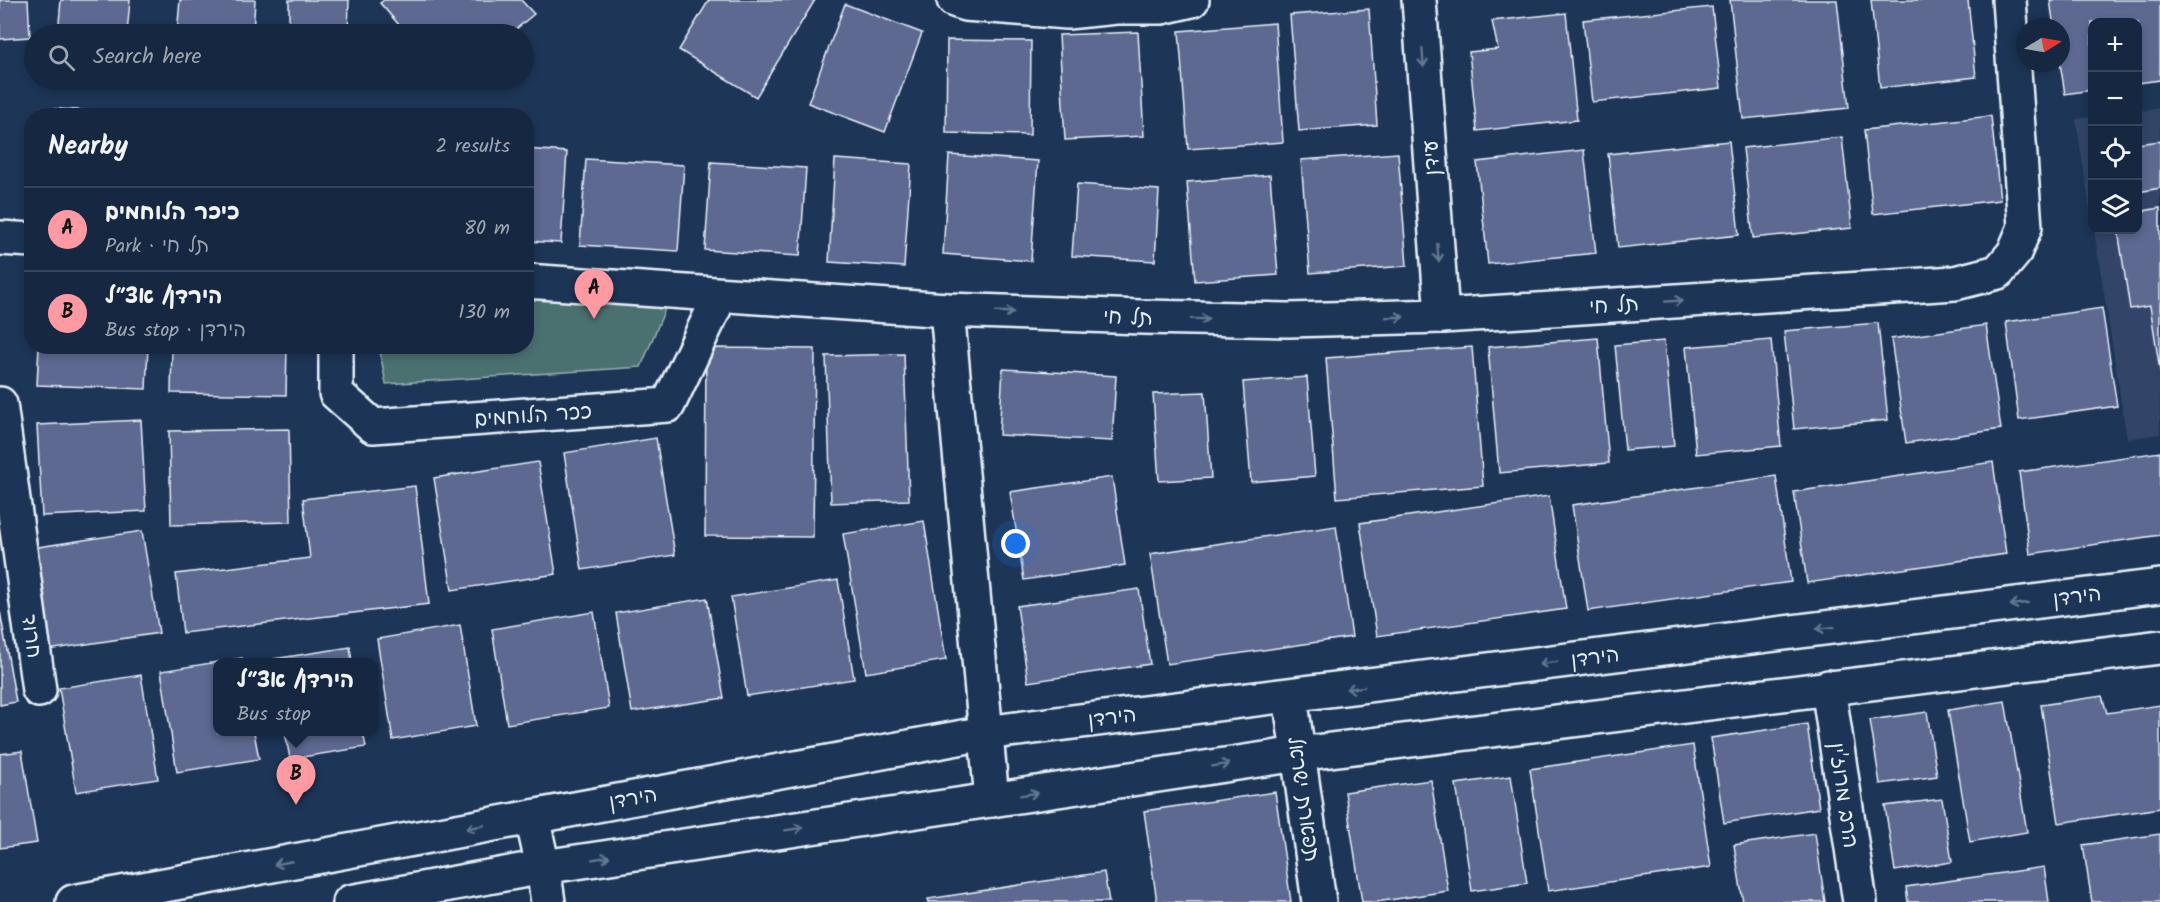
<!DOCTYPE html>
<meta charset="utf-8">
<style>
body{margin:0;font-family:Kalam,"Playpen Sans Hebrew",sans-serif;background:#23344c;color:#f1f3f6}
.controls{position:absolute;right:18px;top:18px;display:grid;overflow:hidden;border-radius:12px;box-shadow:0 3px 9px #0003}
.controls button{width:54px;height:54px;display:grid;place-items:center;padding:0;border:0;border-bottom:2px solid #35445a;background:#162841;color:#f1f3f6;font:30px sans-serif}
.compass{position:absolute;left:2016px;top:18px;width:54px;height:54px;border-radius:50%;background:#162841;box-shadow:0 3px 9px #0003;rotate:79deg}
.you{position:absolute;left:1016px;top:544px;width:21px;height:21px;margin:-15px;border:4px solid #fff;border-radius:50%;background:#1a73e8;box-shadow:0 0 0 9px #1a73e833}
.badge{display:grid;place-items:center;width:39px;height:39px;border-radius:50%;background:#ff9aa2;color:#111;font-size:20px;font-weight:700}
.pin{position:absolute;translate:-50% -50px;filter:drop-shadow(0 2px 3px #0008)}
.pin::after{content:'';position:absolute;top:32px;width:21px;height:18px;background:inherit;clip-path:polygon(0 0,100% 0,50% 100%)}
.popup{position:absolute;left:213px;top:658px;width:165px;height:78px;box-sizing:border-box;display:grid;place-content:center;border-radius:12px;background:#162841;filter:drop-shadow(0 2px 4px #0005);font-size:20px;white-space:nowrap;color:#9ea6b1}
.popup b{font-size:22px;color:#f1f3f6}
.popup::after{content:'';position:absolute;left:50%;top:100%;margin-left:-12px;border:12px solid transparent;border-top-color:#162841}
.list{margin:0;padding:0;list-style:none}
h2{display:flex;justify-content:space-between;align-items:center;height:78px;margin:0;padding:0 24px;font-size:26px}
h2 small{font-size:20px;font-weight:400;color:#9ea6b1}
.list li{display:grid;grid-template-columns:39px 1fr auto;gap:18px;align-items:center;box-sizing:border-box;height:84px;padding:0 24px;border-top:2px solid #35445a}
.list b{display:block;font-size:22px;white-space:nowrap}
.list p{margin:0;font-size:20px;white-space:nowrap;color:#9ea6b1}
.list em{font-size:20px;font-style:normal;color:#9ea6b1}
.icon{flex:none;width:33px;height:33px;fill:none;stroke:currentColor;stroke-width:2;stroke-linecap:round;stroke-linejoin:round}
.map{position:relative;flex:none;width:2160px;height:902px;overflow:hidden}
.search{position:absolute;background:#162841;box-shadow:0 3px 9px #0003;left:24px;top:24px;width:510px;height:66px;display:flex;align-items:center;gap:15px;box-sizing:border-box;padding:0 21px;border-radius:33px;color:#9ea6b1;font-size:22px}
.panel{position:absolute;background:#162841;box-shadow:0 3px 9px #0003;left:24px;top:108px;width:510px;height:246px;border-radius:24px}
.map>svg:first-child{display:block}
.built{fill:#304568}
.green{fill:#4c6f70;stroke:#9ab0b4;stroke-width:1.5}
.building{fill:#5d6991;stroke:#e8f1f8;stroke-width:1.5}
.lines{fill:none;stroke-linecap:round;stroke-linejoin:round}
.minor-casing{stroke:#e8f1f8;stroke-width:38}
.minor{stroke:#1d3557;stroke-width:33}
.oneway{stroke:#64778f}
.labels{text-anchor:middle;stroke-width:4.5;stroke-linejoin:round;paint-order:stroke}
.street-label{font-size:21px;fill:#e8f1f8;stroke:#1d3557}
</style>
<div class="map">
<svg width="2160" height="902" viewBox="0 0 2160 902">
<rect width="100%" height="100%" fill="#1d3557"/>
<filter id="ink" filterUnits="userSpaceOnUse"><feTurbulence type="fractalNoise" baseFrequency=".0167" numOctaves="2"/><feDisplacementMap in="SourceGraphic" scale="12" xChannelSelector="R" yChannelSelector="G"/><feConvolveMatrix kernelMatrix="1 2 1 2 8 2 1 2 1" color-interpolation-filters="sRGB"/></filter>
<g filter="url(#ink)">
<!-- built -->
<g class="built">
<polygon points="2160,108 2160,434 2127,439 2094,230 2138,230 2138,111"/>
<polygon points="2092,117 2092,223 2076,119"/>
</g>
<!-- green -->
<polygon class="green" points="527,281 672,292 641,367 386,384 379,347 526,346"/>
<!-- building -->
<g class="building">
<polygon points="0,0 28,0 30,37 0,39"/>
<polygon points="61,0 130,0 127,34 58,34"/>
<polygon points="180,0 255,0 253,34 177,34"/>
<polygon points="289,0 349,0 348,34 289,34"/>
<polygon points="384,0 521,0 534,14 510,34 407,34 380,3"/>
<polygon points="709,0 815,0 756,97 679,50"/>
<polygon points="1730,0 1837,0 1849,108 1743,119"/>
<polygon points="1871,0 1968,0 1976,77 1880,88"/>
<polygon points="2050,0 2160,0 2160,80 2138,83 2138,22 2092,22 2092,90 2065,94 2060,63 2061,27 2054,27"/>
<polygon points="845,4 922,33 885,132 808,103"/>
<polygon points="1712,7 1721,88 1592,102 1583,20"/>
<polygon points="1369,9 1377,125 1299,131 1290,15"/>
<polygon points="1566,13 1577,120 1477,131 1469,52 1498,49 1492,21"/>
<polygon points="1275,23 1283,142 1188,149 1179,31"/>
<polygon points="1138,32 1144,136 1065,140 1059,35"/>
<polygon points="947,40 1031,41 1030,135 946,133"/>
<polygon points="288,80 348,80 347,86 288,85"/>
<polygon points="41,108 129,113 129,116 41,116"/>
<polygon points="1991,116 2000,200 1873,214 1864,130"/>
<polygon points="1842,137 1852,228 1753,238 1743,148"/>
<polygon points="1729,141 1739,235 1618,248 1608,154"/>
<polygon points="2160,141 2160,188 2138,192 2138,144"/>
<polygon points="526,149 567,152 561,243 526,241"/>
<polygon points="1584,150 1596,253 1488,264 1477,162"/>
<polygon points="1398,153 1407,266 1310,273 1301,160"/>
<polygon points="949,155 1038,161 1031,261 943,254"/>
<polygon points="586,159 684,165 678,251 580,245"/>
<polygon points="835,159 911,164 904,267 829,262"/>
<polygon points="711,162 806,168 800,256 705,250"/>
<polygon points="1270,175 1278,275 1195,281 1187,182"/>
<polygon points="1077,184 1159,190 1155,261 1072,256"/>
<polygon points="2160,208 2160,371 2150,306 2130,309 2118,230 2138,230 2138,212"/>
<polygon points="2102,308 2117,406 2019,420 2006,322"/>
<polygon points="1878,323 1888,420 1794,429 1784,331"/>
<polygon points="1986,325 2001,429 1906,443 1891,339"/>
<polygon points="1598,338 1609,463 1499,473 1488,347"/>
<polygon points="1771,340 1781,446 1696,454 1686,347"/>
<polygon points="1664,341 1674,446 1625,450 1615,345"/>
<polygon points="39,346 148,346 146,389 37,385"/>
<polygon points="172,346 287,346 286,395 171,393"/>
<polygon points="1472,347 1483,486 1337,498 1326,358"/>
<polygon points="706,348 815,349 813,537 705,536"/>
<polygon points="904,354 909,500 831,503 826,356"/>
<polygon points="1003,369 1116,376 1112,441 999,435"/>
<polygon points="1307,377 1315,476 1251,482 1243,382"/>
<polygon points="1205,392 1211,478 1159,481 1153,394"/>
<polygon points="141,420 146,511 42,516 37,425"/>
<polygon points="289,429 291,522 171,525 169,431"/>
<polygon points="656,438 675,555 582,570 564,453"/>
<polygon points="2160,452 2160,535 2030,554 2019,472"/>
<polygon points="538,462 556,574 452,590 434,478"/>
<polygon points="1993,462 2006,554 1807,583 1794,492"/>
<polygon points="1776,476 1791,582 1588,611 1572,505"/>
<polygon points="1112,477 1125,565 1024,580 1010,492"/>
<polygon points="415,486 429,604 183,633 176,574 310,558 303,499"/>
<polygon points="1549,496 1566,609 1377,636 1360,523"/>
<polygon points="924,521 946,660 866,673 843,534"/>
<polygon points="1336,526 1352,637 1167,664 1150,554"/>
<polygon points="142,531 159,633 48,650 32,548"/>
<polygon points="838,580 854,679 747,696 731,597"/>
<polygon points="1139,589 1150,664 1028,682 1017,606"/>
<polygon points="707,598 724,698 632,712 616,613"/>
<polygon points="0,611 16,702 0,705"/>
<polygon points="594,612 609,708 507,724 492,629"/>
<polygon points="460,625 476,726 393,740 377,639"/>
<polygon points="350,647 352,662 274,662 274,659"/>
<polygon points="242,658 243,662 218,662 218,732 254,732 259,759 177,772 161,671"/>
<polygon points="141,675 158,779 76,792 59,688"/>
<polygon points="2102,696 2107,713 2160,705 2160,808 2059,823 2041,705"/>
<polygon points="2005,701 2027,832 1970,842 1948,710"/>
<polygon points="1927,712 1937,776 1880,784 1870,720"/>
<polygon points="1807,724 1819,808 1724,823 1711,738"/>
<polygon points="285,732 363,732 366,747 290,759"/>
<polygon points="1693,745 1711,867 1548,891 1530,769"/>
<polygon points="22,751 37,843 0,848 0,754"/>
<polygon points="1511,776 1527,883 1472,891 1456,784"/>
<polygon points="1431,780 1448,891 1376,902 1362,902 1345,792"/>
<polygon points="1275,792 1291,902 1157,902 1144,811"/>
<polygon points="1942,799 1952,862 1895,871 1885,806"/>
<polygon points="1815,833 1825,902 1743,902 1734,845"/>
<polygon points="2160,834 2160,902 2092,902 2083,845"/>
<polygon points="2044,867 2049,902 1908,902 1906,887"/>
<polygon points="1104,872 1109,902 929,902 928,899"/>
</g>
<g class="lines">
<!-- minor casing -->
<g class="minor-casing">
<g id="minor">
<polyline points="954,0 965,4 1067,12 1116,7 1162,7 1192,0"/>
<polyline points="1419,0 1442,316"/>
<polyline points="0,238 32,240"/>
<polyline points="526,281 947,310 1142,317 1288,320 1442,316 1955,283 1998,272 2014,253 2025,227 2009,0"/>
<polyline points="947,310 992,800"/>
<polyline points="336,346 336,393 373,426 668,405 720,296"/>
<polyline points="0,404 39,690"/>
<polyline points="1828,687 1860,902"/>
<polyline points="1290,696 1319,902"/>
<polyline points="532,817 543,867 548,902"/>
<polyline points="73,902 985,733 2160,586"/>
<polyline points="350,902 543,867 1298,754 2160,647"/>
</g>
</g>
<!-- minor -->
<use href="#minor" class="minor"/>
</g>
<!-- one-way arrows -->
<defs><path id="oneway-shaft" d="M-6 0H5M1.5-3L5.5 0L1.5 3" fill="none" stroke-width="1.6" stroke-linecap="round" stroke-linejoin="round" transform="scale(1.5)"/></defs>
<g class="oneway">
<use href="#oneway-shaft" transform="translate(1423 58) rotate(86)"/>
<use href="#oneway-shaft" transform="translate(1438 253) rotate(86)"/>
<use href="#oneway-shaft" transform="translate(1674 301) rotate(-4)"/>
<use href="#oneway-shaft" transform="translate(1005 312) rotate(2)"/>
<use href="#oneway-shaft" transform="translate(1395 317) rotate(-2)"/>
<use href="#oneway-shaft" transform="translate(1200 319) rotate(1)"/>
<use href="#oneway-shaft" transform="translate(2019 604) rotate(173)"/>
<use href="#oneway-shaft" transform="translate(1825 628) rotate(173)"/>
<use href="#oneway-shaft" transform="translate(1548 663) rotate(173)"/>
<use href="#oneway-shaft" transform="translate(1355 688) rotate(173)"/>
<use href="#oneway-shaft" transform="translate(1221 765) rotate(-9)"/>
<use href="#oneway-shaft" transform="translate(1029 794) rotate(-9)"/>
<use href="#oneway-shaft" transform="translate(475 827) rotate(169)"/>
<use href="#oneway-shaft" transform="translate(794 829) rotate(-9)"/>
<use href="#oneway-shaft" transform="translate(601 858) rotate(-9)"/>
<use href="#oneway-shaft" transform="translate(283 863) rotate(169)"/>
</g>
</g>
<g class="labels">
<!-- street labels -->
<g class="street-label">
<text transform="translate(1431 158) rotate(-94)" y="7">עידן</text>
<text transform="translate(1614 305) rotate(-4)" y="7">תל חי</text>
<text transform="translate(1128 317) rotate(2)" y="7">תל חי</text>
<text transform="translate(533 415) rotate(-4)" y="7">ככר הלוחמים</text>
<text transform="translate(2077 596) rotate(-7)" y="7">הירדן</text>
<text transform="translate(32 636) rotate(82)" y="7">חרוד</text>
<text transform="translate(1595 657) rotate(-7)" y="7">הירדן</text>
<text transform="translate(1112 717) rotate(-7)" y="7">הירדן</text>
<text transform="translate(1844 795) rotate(82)" y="7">הרב מרוז'ין</text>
<text transform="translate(633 798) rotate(-10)" y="7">הירדן</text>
<text transform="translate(1304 799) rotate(82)" y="7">תפארת ישראל</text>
</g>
</g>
</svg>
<div class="controls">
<button>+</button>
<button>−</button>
<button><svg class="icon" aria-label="locate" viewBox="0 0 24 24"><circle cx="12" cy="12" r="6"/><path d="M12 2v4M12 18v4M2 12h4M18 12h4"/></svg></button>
<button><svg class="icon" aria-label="layers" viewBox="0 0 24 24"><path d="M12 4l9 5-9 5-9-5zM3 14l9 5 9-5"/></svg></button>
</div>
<svg class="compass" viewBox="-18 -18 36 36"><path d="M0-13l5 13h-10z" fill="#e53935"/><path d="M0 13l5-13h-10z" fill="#9ea6b1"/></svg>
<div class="you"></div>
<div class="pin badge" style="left:594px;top:319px">A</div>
<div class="pin badge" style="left:296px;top:805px">B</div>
<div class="popup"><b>הירדן/ אצ״ל</b>Bus stop</div>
<div class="search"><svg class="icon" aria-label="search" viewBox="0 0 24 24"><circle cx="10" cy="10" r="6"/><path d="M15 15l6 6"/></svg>Search here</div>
<section class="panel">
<h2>Nearby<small>2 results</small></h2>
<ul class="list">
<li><span class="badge">A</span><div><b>כיכר הלוחמים</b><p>Park · תל חי</p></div><em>80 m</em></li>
<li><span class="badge">B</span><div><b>הירדן/ אצ״ל</b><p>Bus stop · הירדן</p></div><em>130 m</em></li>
</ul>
</section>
</div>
